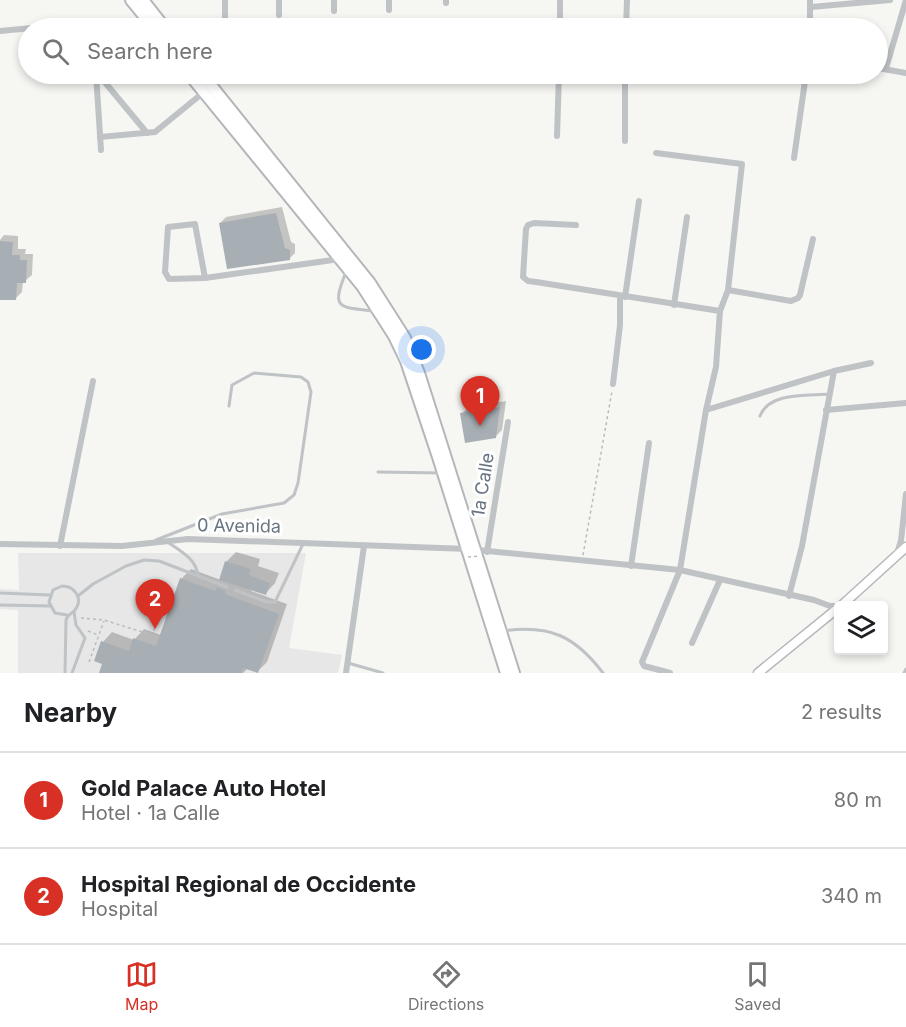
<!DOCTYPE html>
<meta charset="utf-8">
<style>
body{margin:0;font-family:Inter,sans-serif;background:#f2f2f2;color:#202124}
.controls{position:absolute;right:18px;bottom:18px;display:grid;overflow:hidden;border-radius:6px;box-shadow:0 3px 9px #0003}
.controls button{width:54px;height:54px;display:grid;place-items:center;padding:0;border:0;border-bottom:2px solid #e0e0e0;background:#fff;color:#202124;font:30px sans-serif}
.you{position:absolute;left:422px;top:350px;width:21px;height:21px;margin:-15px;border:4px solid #fff;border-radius:50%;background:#1a73e8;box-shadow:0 0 0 9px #1a73e833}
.badge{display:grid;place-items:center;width:39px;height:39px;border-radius:50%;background:#d93025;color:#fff;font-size:20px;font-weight:700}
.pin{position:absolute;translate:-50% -50px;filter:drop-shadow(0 2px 3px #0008)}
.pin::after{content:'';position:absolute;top:32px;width:21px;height:18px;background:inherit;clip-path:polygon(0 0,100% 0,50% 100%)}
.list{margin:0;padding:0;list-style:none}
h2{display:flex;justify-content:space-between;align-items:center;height:78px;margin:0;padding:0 24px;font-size:26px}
h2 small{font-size:20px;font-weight:400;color:#757577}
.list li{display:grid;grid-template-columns:39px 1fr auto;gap:18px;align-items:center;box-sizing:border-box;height:96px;padding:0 24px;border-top:2px solid #e0e0e0}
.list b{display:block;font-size:22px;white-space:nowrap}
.list p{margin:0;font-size:20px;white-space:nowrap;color:#757577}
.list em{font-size:20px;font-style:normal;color:#757577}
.icon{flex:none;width:33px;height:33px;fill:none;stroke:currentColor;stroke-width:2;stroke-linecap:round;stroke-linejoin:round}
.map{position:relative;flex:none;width:906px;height:673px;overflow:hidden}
.search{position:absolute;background:#fff;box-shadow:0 3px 9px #0003;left:18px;right:18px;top:18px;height:66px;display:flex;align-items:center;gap:15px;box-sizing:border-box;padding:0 21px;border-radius:33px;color:#757577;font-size:22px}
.sheet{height:270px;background:#fff}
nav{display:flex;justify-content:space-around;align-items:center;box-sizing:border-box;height:84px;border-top:2px solid #e0e0e0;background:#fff;font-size:16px;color:#757577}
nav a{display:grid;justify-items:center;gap:3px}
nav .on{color:#d93025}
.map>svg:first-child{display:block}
.built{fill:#e6e7e6}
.shadow{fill:#0003}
.building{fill:#a8afb4}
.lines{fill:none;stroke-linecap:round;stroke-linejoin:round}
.secondary-casing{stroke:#b4b8bc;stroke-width:11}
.highway-casing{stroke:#b4b7ba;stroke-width:14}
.path{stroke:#b9bcbe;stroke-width:1.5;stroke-dasharray:3 3;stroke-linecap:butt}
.lane{stroke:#bfc3c6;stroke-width:3}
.street{stroke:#bfc3c6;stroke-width:6}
.secondary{stroke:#fff;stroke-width:8}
.highway{stroke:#fff;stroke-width:10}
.path-bridge{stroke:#b9bcbe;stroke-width:1.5;stroke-dasharray:3 3;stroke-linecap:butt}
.labels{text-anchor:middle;stroke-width:6;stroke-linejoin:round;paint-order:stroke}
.street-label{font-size:18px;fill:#687581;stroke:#fff}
</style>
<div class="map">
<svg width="906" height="673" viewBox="0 0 906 673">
<rect width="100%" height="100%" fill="#f6f6f3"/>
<!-- built -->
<polygon class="built" points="18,553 306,553 289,648 342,655 338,673 18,673 18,610 0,609 0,589 19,590"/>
<!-- shadow -->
<g class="shadow">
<polygon points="282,207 291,242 295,244 295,253 289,259 220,223 226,217"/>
<polygon points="4,235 18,236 18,249 26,249 25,254 33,254 32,275 25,281 23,281 22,292 15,299 0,298 0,240"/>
<polygon points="506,401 502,430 495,437 461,414 468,408"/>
<polygon points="236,552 260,559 258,566 279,573 275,583 266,593 252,588 251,591 287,604 267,662 257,672 248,668 243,673 100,673 104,663 103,642 112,632 134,640 144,629 161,635 181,579 191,569 221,580 227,561"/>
</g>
<!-- building -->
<g class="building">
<polygon points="276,213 285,248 290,250 290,260 227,269 219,223"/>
<polygon points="0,241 13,242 12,255 20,255 20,260 27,260 26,283 17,283 16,300 0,300"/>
<polygon points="500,407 496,438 465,443 460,413"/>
<polygon points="225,561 251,569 249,575 270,583 266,595 219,580"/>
<polygon points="180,578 215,591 217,587 226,591 225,594 279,614 258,673 243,668 241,673 99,673 102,664 94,661 101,641 129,651 133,638 156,646"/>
</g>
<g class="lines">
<!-- secondary casing -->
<g class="secondary-casing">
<g id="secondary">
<polyline points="841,606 906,547"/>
<polyline points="758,673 838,608"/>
</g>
</g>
<!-- highway casing -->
<g class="highway-casing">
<g id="highway">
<polyline points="131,0 154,28"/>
<polyline points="143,0 165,28"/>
<polyline points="189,74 362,286 394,336 406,361 438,457 506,673"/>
<polyline points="202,74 370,283 405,338 419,373 514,673"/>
</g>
</g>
<!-- path -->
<g class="path">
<polyline points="583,555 612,391"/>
<polyline points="81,618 104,620 152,635 167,595"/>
<polyline points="88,631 98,635"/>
<polyline points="89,662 104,621"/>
</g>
<!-- lane -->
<g class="lane">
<path d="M346,272C331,309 338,307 373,311"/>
<path d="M760,416C769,392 807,396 829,394"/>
<polyline points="378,472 442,473"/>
<polyline points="156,540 222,514 284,503 294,495 298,483 311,392 308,382 301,377 254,373 232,385 229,406"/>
<path d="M169,543C181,551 197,560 198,576"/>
<polyline points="235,590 267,602 275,602 303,544"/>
<polyline points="0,593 50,595"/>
<polyline points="78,596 93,584 126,566 144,560 159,561 227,587"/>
<polyline points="0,605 50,606"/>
<path d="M503,631C549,624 575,636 603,673"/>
<polyline points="348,663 383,673"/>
<path d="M65,673L66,620C68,613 71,615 75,610C84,598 74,586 62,586L53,590L49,602L55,613L67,615"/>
<polyline points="72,673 85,638 76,625 74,612"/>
<polyline points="904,673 906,669"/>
</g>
<!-- street -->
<g class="street">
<polyline points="279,0 279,15"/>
<polyline points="389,0 389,10"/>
<polyline points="446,0 446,3"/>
<polyline points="811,7 890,0"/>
<polyline points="334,11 334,0"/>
<polyline points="225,26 225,0"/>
<polyline points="560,28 560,0"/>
<polyline points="626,28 627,0"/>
<polyline points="810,28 810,0"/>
<polyline points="0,31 52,26 60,28"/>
<polyline points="878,68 906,73"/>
<polyline points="886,68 906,0"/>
<polyline points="96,74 101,150"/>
<polyline points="98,74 147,133"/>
<polyline points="557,136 559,74"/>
<polyline points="100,137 155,132 204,92"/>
<polyline points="625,141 625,74"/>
<polyline points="656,153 742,164 728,290 720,311 716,367 706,410 680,570 642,662 644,666 670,673"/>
<polyline points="794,158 806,74"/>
<polyline points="576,225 534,223 528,225 526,229 523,277 528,281 536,282 720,311"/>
<polyline points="205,278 195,224 168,227 165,272 169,279 205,278 340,259"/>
<polyline points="728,290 791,301 798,298 800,295 813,239"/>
<polyline points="625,297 639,201"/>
<polyline points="674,305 687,217"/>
<polyline points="613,384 620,325 620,296"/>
<polyline points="706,410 834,371"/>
<polyline points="826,410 906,403"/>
<polyline points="0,544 122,546 188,539 468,549 680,570 814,600 830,606 838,606"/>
<polyline points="60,546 93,381"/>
<polyline points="487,552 508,422"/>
<polyline points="897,553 901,541 906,494"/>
<polyline points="631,566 649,443"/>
<polyline points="789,596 802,546 834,371 871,363"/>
<polyline points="692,643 720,580"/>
<polyline points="346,673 364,546"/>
</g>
<!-- secondary -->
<use href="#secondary" class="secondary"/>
<!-- highway -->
<use href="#highway" class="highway"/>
<!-- path-bridge -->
<polyline class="path-bridge" points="468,557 480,556"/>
</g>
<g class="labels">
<!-- street labels -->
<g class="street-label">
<text transform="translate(483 485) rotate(-81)" y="6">1a Calle</text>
<text transform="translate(239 526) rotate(1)" y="6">0 Avenida</text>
</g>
</g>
</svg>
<div class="controls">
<button><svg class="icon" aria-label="layers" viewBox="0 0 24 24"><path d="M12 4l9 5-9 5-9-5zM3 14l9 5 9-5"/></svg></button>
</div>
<div class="you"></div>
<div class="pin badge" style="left:480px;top:426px">1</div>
<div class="pin badge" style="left:155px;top:629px">2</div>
<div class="search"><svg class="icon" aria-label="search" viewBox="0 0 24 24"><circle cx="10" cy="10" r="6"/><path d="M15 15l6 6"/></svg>Search here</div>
</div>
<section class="sheet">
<h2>Nearby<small>2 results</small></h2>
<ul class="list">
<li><span class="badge">1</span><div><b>Gold Palace Auto Hotel</b><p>Hotel · 1a Calle</p></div><em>80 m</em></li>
<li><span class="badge">2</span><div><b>Hospital Regional de Occidente</b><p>Hospital</p></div><em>340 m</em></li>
</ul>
</section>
<nav>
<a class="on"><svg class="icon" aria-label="map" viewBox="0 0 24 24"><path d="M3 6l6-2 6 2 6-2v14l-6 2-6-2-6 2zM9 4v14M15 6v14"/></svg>Map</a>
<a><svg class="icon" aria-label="directions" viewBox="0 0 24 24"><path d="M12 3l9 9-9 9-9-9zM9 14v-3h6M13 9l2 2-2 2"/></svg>Directions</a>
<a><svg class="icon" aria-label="saved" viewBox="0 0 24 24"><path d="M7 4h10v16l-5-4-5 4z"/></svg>Saved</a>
</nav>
